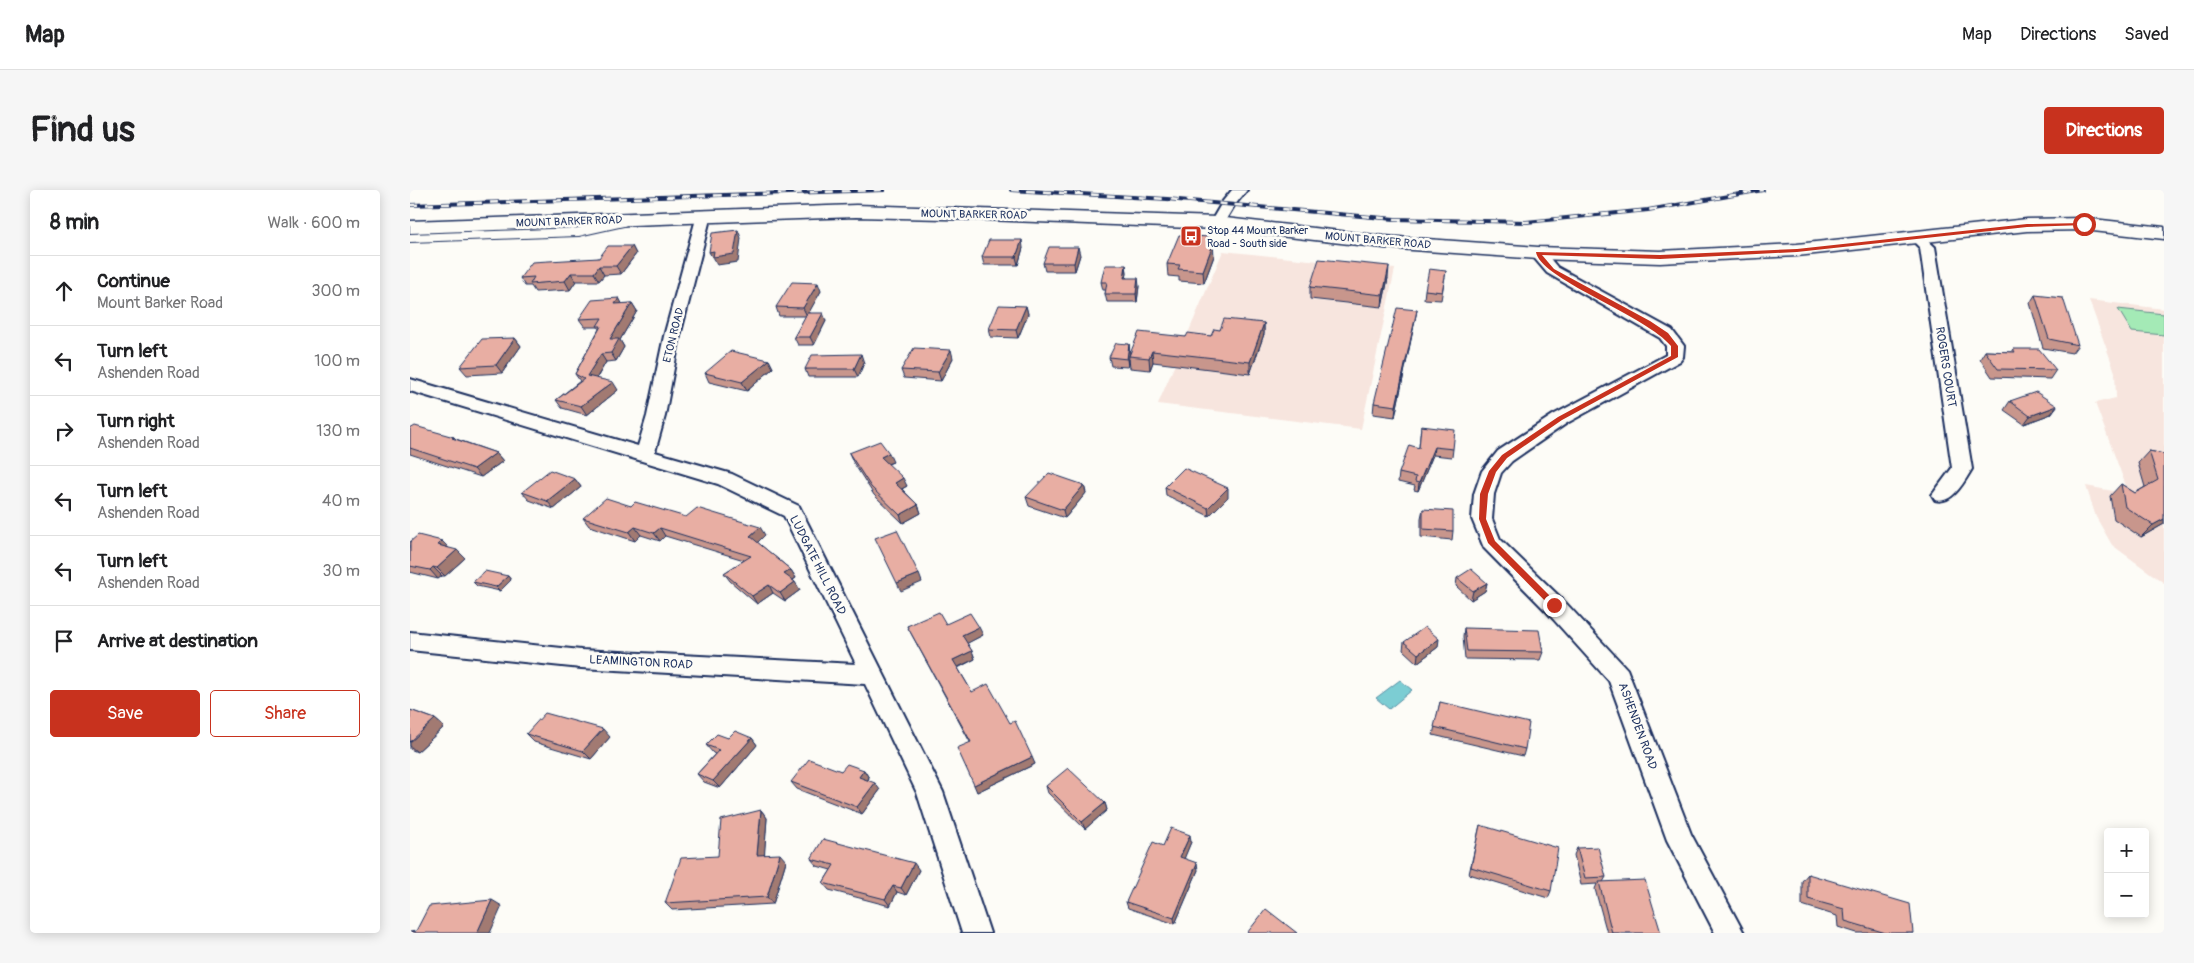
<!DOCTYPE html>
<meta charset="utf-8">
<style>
body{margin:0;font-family:Pangolin,sans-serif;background:#f6f6f6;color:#202124}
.controls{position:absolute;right:15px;bottom:15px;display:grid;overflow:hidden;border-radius:5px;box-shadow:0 2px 12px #0003}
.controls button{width:45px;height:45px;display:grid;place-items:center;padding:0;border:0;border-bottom:1px solid #e0e0e0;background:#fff;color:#202124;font:25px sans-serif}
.stop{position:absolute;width:15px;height:15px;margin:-11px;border:4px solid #c8321e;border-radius:50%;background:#fff}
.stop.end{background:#c8321e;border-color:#fff;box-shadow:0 1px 5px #0008}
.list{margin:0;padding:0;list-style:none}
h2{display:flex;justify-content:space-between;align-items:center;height:65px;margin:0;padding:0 20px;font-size:21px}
h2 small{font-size:16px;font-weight:400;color:#757577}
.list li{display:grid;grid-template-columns:32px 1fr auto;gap:15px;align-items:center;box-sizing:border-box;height:70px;padding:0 20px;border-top:1px solid #e0e0e0}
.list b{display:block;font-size:19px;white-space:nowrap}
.list p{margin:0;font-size:16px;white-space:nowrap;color:#757577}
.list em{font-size:16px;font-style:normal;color:#757577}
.actions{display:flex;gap:10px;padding:15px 20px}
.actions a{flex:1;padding:11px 0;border:1px solid #c8321e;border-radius:5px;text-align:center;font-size:18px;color:#c8321e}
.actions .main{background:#c8321e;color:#fff}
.icon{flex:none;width:28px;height:28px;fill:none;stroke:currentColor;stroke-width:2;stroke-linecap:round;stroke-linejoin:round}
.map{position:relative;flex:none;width:1754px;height:743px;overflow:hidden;border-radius:5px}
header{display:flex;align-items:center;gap:30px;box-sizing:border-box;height:70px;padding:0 25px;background:#fff;border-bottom:1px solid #e0e0e0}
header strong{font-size:24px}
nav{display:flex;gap:28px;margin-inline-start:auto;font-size:18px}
.intro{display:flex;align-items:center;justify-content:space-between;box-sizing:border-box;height:120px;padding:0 30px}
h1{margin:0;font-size:35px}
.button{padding:12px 22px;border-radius:5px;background:#c8321e;color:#fff;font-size:18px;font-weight:700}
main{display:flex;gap:30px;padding:0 30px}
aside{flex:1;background:#fff;border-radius:5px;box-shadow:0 2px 12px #0003}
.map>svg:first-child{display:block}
.built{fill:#f7e5de}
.green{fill:#a4eab6;stroke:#608c8a}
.water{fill:#7ccdd3;stroke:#558ea4}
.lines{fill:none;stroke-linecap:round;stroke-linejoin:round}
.lane-casing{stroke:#1b2f5e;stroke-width:10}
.street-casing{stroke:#1b2f5e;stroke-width:4}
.secondary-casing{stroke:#1b2f5e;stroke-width:3}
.lane{stroke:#fdfcf7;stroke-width:8}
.street{fill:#fdfcf7;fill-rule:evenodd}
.secondary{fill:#fdfcf7;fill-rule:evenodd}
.rail-casing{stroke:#1b2f5e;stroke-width:4}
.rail{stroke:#fdfcf7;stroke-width:2.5;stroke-dasharray:8;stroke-linecap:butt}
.wall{fill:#c8968c;stroke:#1b2f5e}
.shaded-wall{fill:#a27a72;stroke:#1b2f5e}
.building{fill:#e8aea3;stroke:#1b2f5e}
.route{fill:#c8321e}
.labels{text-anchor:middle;stroke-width:5;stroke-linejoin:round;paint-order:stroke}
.far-street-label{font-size:11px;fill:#1b2f5e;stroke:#fdfcf7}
.far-poi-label{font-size:11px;fill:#1b2f5e;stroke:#fdfcf7;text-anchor:start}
.street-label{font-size:12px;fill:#1b2f5e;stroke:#fdfcf7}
</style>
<header>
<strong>Map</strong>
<nav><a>Map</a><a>Directions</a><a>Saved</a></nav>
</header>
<div class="intro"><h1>Find us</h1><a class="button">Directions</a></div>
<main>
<aside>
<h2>8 min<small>Walk · 600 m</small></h2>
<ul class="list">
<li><svg class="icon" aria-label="ahead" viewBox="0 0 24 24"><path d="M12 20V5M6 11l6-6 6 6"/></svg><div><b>Continue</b><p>Mount Barker Road</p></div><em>300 m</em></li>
<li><svg class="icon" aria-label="left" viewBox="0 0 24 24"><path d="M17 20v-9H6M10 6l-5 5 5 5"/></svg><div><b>Turn left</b><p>Ashenden Road</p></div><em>100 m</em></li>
<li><svg class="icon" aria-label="right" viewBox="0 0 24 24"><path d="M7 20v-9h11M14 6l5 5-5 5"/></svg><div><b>Turn right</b><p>Ashenden Road</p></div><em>130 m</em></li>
<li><svg class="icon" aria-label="left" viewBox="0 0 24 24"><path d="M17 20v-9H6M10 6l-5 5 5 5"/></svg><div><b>Turn left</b><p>Ashenden Road</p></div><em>40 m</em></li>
<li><svg class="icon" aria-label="left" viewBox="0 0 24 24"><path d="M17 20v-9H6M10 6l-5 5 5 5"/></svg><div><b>Turn left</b><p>Ashenden Road</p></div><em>30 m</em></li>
<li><svg class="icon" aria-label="arrive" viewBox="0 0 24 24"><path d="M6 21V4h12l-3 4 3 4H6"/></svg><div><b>Arrive at destination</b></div></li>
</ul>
<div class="actions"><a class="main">Save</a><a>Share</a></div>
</aside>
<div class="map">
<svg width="1754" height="743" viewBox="0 0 1754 743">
<rect width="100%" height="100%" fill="#fdfcf7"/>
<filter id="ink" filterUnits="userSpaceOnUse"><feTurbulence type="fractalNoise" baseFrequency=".02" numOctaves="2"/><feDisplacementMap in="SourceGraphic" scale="10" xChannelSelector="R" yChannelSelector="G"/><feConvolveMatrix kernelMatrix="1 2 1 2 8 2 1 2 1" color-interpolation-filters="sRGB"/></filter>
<g filter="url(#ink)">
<!-- built -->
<g class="built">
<polygon points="813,61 985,79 951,239 748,214"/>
<polygon points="1679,110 1754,119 1754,393 1702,355 1686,327 1676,296 1719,304 1685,213 1706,208 1705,182"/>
</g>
<!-- green -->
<polygon class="green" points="1708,119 1754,124 1754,145 1722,142"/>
<!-- water -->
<polygon class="water" points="990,490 1002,500 979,519 966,508"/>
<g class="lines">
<!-- lane casing -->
<g class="lane-casing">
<polyline id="lane" points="0,48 168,42 213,32"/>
</g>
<!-- street casing -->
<g class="street-casing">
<g id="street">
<polygon points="822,0 837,0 824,16 812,36 802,36 800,33 813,11"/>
<polygon points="294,21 299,22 301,25 270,146 255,226 245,262 322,284 389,316 533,602 580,743 552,743 507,603 455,494 171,478 0,460 0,442 171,460 446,474 374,326 308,294 0,201 0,189 228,256 237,226 254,146 287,25 289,22"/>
<path d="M1507,44L1512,45L1525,57L1562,279C1554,292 1542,315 1525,310L1522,305L1542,278L1510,58L1500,48L1502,45Z"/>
<polygon points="1128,58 1133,60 1147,77 1262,140 1274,156 1273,167 1270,171 1157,233 1102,271 1091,283 1084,304 1082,329 1090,349 1152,409 1217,479 1281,644 1334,743 1305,743 1257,650 1199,491 1136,421 1074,358 1062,329 1064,304 1072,281 1088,261 1143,225 1256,165 1256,156 1250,148 1137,83 1120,63 1123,60"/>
</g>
</g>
<!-- secondary casing -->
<g class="secondary-casing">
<polygon id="secondary" points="446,15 807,27 974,46 1128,57 1250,61 1387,54 1617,29 1674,28 1754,37 1754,49 1674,40 1617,41 1387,66 1250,73 1128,69 974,58 807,39 576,30 446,27 0,43 0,31"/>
</g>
<!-- lane -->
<use href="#lane" class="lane"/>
<!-- street -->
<use href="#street" class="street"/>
<!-- secondary -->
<use href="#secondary" class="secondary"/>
<!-- rail casing -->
<g class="rail-casing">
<g id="rail">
<polyline points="601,0 757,9 985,29 1116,32 1238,20 1353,0"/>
<polyline points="0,15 474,0"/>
</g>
</g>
<!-- rail -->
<use href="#rail" class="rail"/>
</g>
<!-- wall -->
<g class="wall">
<polygon points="799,47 800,54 804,66 794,93 769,91 769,87 758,86 757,74"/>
<polygon points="222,56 226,64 211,84 194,85 189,91 166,91 160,100 125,102 121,96 115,96 110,88 189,68"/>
<polygon points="613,58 608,75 574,75 572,67"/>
<polygon points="670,65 665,81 635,81 633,73"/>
<polygon points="716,75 717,83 716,88 729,96 727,112 697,112 695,104 696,100 693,100 691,92"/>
<polygon points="1036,81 1031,110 1014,109 1015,100"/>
<polygon points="978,88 972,117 900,109 900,97"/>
<polygon points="411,101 398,123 416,131 404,155 388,155 384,147 396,126 369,126 366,117"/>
<polygon points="1625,105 1668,155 1662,163 1633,158 1620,113"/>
<polygon points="209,108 212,114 222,113 227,121 210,150 214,157 206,171 196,172 187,188 208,200 177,225 152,218 146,210 170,191 165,184 189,139 188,137 175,137 169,129"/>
<polygon points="616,116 618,124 608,148 581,147 579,139"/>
<polygon points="1005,130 985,227 963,224 964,213"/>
<polygon points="854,133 854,144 840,184 743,172 740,180 720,178 719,169 718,177 701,176 699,167 719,154 720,163 776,147 801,146 810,140"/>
<polygon points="105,148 111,156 92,183 57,185 50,177"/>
<polygon points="1603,159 1646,180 1640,189 1582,187 1570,169 1575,161 1601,162"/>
<polygon points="543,168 531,191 494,188 491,180"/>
<polygon points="359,170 363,178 337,201 299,192 295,183"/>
<polygon points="454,173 448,187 398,187 395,179"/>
<polygon points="1600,211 1647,216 1641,224 1614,234 1594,220"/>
<polygon points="1011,236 1043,259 1042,267 1023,265 1008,301 1004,300 1005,296 988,292 989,283 1009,257"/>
<polygon points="0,239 44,247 46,249 86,263 93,271 71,287 0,264"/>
<polygon points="1739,261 1754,264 1754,334 1731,347 1704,329 1700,306 1711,294 1725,303 1735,297 1728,273"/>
<polygon points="439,263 483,272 478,274 497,296 492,299 508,315 511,323 493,333 464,305 443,272"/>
<polygon points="165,289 171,297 144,319 119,310 112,302"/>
<polygon points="674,295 676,303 655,328 619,316 616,307"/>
<polygon points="755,297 818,307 799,326 756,305"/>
<polygon points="221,316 355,345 347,352 381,380 386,388 383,390 390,400 375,411 363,403 347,414 320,391 314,383 334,370 255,346 250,351 231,345 225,351 179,336 173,328"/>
<polygon points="1013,319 1043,341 1042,350 1011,347 1011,328"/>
<polygon points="32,351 38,358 55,368 35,386 32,386 28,389 0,382 0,352"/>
<polygon points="98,386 101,390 90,401 67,396 63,392"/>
<polygon points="1047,388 1077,393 1075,401 1061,410 1046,396"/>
<polygon points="536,434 573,445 557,453 562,461 565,469 548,478 562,502 600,533 625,574 567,602 560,552 497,436"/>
<polygon points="1054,438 1133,462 1130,470 1055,469 1053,446"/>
<polygon points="994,452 1028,457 1007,473 993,460"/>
<polygon points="1030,512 1115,559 1113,566 1023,545"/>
<polygon points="0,520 25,529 34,537 7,562 0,559"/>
<polygon points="116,544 200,547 181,569 124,552"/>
<polygon points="318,548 342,548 347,555 310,598 294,592 287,584 305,564 303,563 296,555"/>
<polygon points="454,580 459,588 458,590 470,600 452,624 387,599 381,592 431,581"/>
<polygon points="636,596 695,613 697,620 675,639 638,603"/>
<polygon points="351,620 357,628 354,665 376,671 363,714 262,720 255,713 308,666"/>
<polygon points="1070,635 1141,701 1138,708 1059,684"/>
<polygon points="781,652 774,668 788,680 765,734 718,718 716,712 753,656"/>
<polygon points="1167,658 1196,687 1193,692 1251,743 1197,743 1185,699 1187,694 1171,695 1164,665"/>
<polygon points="401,669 509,680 496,705 487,702 480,716 419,700 413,693 421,680 407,676"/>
<polygon points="1398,684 1503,743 1447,743 1428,737 1427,726 1392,715 1392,691"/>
</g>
<!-- shaded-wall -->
<g class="shaded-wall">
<polygon points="328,40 331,48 328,72 307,75 299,62"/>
<polygon points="612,50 613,58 608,75 606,67"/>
<polygon points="803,54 804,66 794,93 793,81"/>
<polygon points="222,56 226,64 211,84 206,76"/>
<polygon points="668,57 670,65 665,81 664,73"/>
<polygon points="716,75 717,83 715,96 714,88"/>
<polygon points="189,76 194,85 189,91 184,83"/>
<polygon points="979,76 978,88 972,117 973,105"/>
<polygon points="161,83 166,91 160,100 155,91"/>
<polygon points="728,88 729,96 727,112 726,104"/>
<polygon points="408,93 411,101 397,126 393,118"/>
<polygon points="209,108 214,117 205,114"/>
<polygon points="222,113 227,121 210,150 214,157 206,171 201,163 200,149"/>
<polygon points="616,116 618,124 608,148 606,140"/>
<polygon points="1007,120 1005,130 985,227 986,216"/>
<polygon points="413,123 416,131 404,155 400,147"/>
<polygon points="854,133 854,144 840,184 840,172"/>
<polygon points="105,148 111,156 92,183 86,175"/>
<polygon points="719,154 720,163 719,166 718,177 717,169"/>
<polygon points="541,160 543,168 531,191 528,182"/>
<polygon points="742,161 743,172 740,180 739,168"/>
<polygon points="191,164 196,172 183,194 177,186"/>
<polygon points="451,164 454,173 448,187 444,179"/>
<polygon points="359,170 363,178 337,201 332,192"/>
<polygon points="203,192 208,200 177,225 171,216"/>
<polygon points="1647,216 1641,224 1614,234 1620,226"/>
<polygon points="1024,257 1023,265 1008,301 1009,293"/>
<polygon points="86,263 93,271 71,287 64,279"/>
<polygon points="479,263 483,272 474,275 471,267"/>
<polygon points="493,288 497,296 488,301 485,293"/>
<polygon points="165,289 171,297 144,319 137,311"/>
<polygon points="674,295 676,303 655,328 653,320"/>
<polygon points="818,298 818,307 799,326 798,318"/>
<polygon points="508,315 511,323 493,333 490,325"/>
<polygon points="1754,329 1754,334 1731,347 1743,335"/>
<polygon points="225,337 231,345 225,351 219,342"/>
<polygon points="350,337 355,345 345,355 340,346"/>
<polygon points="250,338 255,346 250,351 244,343"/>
<polygon points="32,351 40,359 28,355"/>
<polygon points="47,360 55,368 35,386 27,378"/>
<polygon points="23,377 32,386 28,389 20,380"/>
<polygon points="381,380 386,388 379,392 374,384"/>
<polygon points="509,384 512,392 491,401 487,393"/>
<polygon points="98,386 101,390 90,401 86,397"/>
<polygon points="385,392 390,400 375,411 370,403"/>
<polygon points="1077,393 1075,401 1061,410 1063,401"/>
<polygon points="359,395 363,403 347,414 342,406"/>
<polygon points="569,437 573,445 556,454 552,445"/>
<polygon points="1029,449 1028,457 1007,473 1008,464"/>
<polygon points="562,461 565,469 546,478 543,470"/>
<polygon points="25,529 34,537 7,562 0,556 0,552"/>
<polygon points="193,539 200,547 181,569 173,561"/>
<polygon points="342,548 347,555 310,598 303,591"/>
<polygon points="622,567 625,574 567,602 564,595"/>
<polygon points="454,580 459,588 454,594 449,587"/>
<polygon points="465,593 470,600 452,624 447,617"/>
<polygon points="695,613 697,620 675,639 672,632"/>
<polygon points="351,620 357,628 354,672 347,665"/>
<polygon points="780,645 781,652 772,674 770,667"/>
<polygon points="370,664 376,671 363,714 357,707"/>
<polygon points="504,673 509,680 496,705 491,698"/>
<polygon points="787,673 788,680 765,734 764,728"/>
<polygon points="483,696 487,702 480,716 475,709"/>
<polygon points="82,710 92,716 80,743 67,743"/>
</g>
<!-- building -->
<g class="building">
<polygon points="328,40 324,64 303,67 304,61 299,62 302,43"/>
<polygon points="769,45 799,47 797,54 803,54 793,81 768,79 770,75 757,74"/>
<polygon points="579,50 612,50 606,67 572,67"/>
<polygon points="198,56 222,56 206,76 189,76 184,83 161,83 155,91 120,94 124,87 110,88 122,72 189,68"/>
<polygon points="639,57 668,57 664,73 633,73"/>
<polygon points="909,69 979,76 973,105 900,97"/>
<polygon points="695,75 716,75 714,88 728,88 726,104 695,104 697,92 691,92"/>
<polygon points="1019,79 1036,81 1032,102 1015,100"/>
<polygon points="382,92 408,93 393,118 366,117"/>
<polygon points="1625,105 1653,108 1668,155 1639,149"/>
<polygon points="209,108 205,114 222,113 200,149 209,149 201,163 191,164 177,186 203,192 171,216 146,210 174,189 165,184 191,136 187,136 192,128 169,129 182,110"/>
<polygon points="589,115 616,116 606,140 579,139"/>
<polygon points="987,118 1007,120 986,216 964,213"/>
<polygon points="397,123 413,123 400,147 384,147"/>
<polygon points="814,129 854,133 840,172 742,161 739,168 719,166 729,142 776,147 778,143 801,146 804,139 810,140"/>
<polygon points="105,148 86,175 50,177 72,149"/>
<polygon points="706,153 719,154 717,169 699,167"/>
<polygon points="504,158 541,160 528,182 491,180"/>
<polygon points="1603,159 1629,159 1646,180 1588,179 1575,161 1605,162"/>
<polygon points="321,161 359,170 332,192 295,183"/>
<polygon points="451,164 444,179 395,179 402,165"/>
<polygon points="1626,202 1647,216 1620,226 1600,211"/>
<polygon points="5,236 44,247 42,248 86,263 64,279 0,258 0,239"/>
<polygon points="1011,236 1045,240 1043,259 1024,257 1009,293 1005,292 1006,287 989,283 999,255 1009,258"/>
<polygon points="470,251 479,263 471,267 493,288 485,293 508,315 490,325 461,297 439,263"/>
<polygon points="1739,261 1754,264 1754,329 1743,335 1715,317 1711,294 1725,303 1748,290"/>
<polygon points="774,278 818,298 798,318 755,297"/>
<polygon points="140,280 165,289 137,311 112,302"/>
<polygon points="639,283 674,295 653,320 616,307"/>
<polygon points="196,308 221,316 225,312 276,327 287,318 350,337 340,346 381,380 374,384 385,392 370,403 359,395 342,406 314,383 341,366 250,338 244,343 225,337 219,342 173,328"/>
<polygon points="1013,319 1043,321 1043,341 1013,339"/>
<polygon points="487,340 509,384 487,393 465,348"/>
<polygon points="8,345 32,351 28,355 47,360 27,378 23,377 20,380 0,376 0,352"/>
<polygon points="1061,379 1077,393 1063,401 1047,388"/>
<polygon points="75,381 98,386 86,397 63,392"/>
<polygon points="529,422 536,434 560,423 569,437 552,445 562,461 543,470 562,502 578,494 600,533 605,531 622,567 564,595 547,558 561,552 497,436"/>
<polygon points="1015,437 1029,449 1008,464 994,452"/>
<polygon points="1054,438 1129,440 1133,462 1057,461"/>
<polygon points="1030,512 1119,533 1115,559 1024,537"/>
<polygon points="0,520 25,529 0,552"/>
<polygon points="135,523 193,539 173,561 116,544"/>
<polygon points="325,541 342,548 303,591 287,584 309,560 296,555 307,544 318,548"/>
<polygon points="399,569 431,581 437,574 454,580 449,587 465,593 447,617 381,592"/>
<polygon points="658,578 695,613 672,632 636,596"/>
<polygon points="351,620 347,665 370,664 357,707 255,713 271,668 308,666 311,630"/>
<polygon points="1070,635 1148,658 1141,701 1061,677"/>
<polygon points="761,638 780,645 770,667 787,673 764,728 716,712 743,652 753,656"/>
<polygon points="413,649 504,673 491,698 483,696 475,709 413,693 424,675 401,669"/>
<polygon points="1188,657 1196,687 1175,688 1167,658"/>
<polygon points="1398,684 1500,714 1503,743 1476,743 1435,731 1434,719 1398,709"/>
<polygon points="1235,690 1251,743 1202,743 1189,692"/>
<polygon points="82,710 67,743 0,743 0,742 6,741 19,716"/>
<polygon points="856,719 887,743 837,743"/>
</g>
</g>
<!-- route -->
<path class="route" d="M1674,33L1676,35L1617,37L1387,62L1250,69L1132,65L1144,79L1240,131L1258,143L1268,156V167L1152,230L1097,268L1086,282L1078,304L1076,329L1085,351L1146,412V417H1141L1078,353L1069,329L1070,304L1079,281L1092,265L1148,227L1261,166V156C1237,126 1130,89 1126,62L1250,65L1387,59L1617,34Z"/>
<!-- icons -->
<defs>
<g id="bus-square" transform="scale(1.125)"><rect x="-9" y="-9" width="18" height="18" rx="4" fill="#c8321e" stroke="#fdfcf7"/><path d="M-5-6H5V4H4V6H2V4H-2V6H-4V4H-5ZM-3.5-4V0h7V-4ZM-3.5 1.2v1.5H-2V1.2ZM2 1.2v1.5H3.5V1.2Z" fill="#fff"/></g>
</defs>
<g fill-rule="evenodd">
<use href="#bus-square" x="781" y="46"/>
</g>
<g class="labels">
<!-- far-street labels -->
<g class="far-street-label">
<text transform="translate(564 24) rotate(1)" y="4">MOUNT BARKER ROAD</text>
<text transform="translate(159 31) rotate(-2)" y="4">MOUNT BARKER ROAD</text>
<text transform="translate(968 50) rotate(5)" y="4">MOUNT BARKER ROAD</text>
<text transform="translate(263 145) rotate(-76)" y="4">ETON ROAD</text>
</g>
<!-- far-poi labels -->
<g class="far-poi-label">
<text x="797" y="44">Stop 44 Mount Barker<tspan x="797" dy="13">Road - South side</tspan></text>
</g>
<!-- street labels -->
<g class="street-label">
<text transform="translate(1536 177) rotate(81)" y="4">ROGERS COURT</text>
<text transform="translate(408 375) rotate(63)" y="4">LUDGATE HILL ROAD</text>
<text transform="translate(231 472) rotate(3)" y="4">LEAMINGTON ROAD</text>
<text transform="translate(1228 536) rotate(70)" y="4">ASHENDEN ROAD</text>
</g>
</g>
</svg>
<div class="controls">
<button>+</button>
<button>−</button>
</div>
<div class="stop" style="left:1674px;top:34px"></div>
<div class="stop end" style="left:1144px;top:415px"></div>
</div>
</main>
